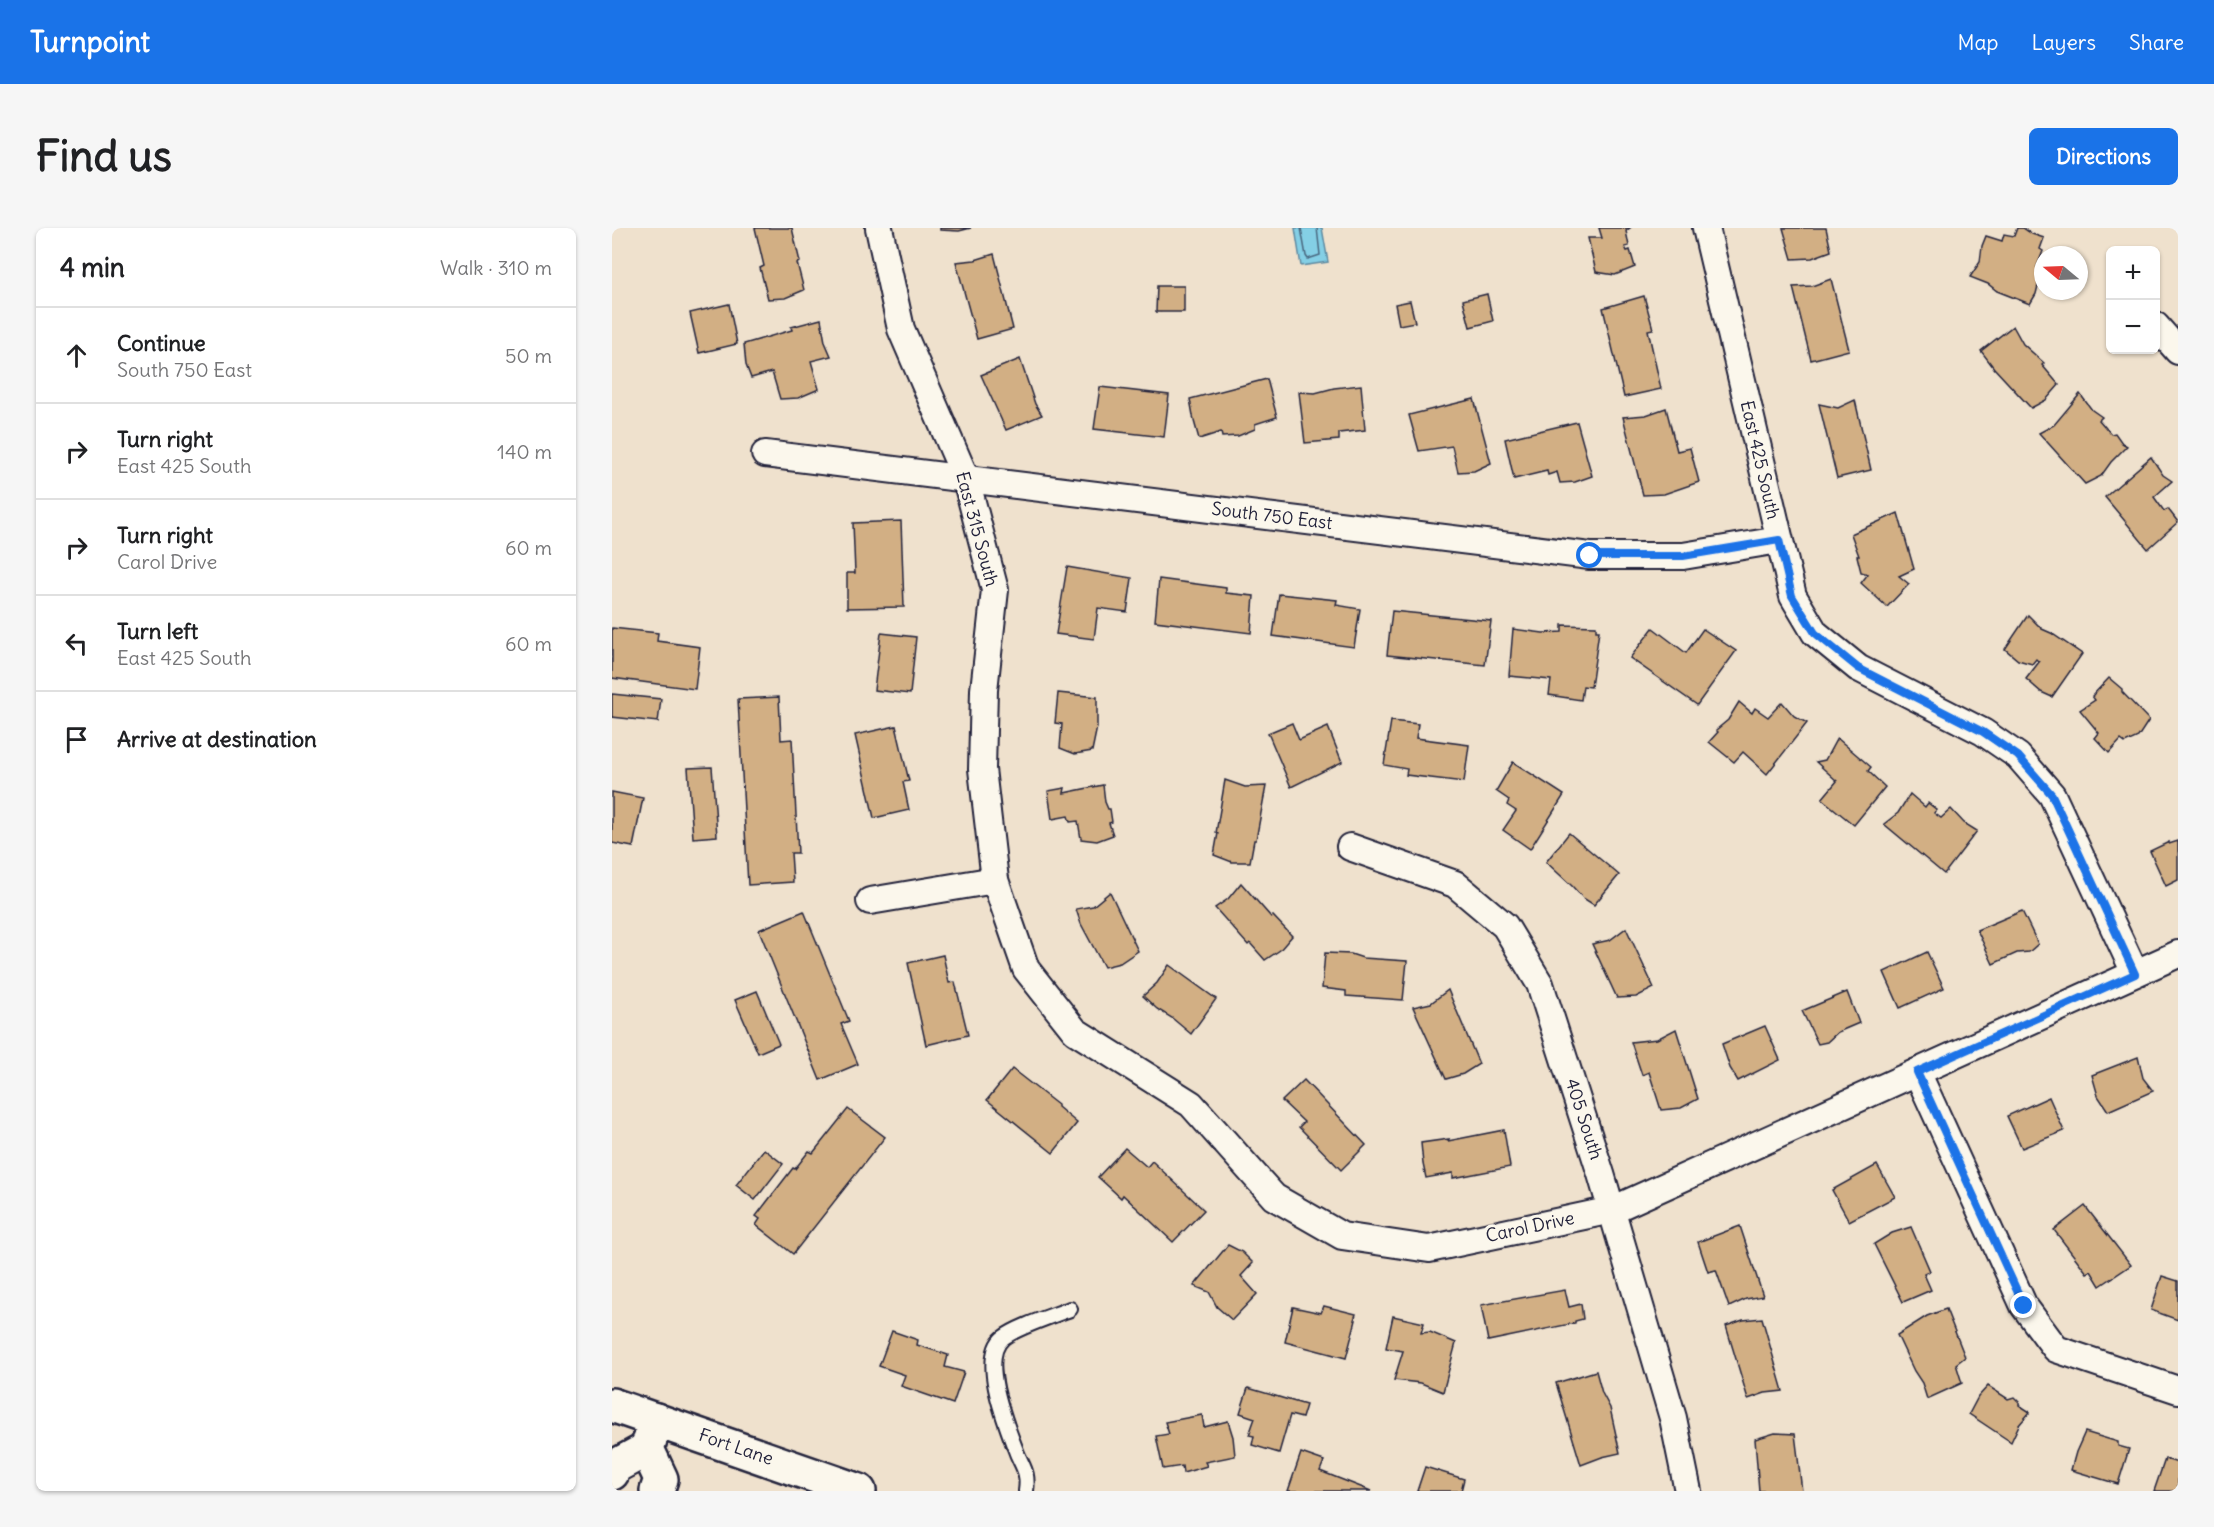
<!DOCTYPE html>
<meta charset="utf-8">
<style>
body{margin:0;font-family:Delius,sans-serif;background:#f6f6f6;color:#202124}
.controls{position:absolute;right:18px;top:18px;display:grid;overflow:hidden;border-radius:9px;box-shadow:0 2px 4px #0004}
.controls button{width:54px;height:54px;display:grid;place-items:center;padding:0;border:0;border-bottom:2px solid #e0e0e0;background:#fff;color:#202124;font:30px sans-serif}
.compass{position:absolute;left:1422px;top:18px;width:54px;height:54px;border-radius:50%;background:#fff;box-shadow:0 2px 4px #0004;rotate:289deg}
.stop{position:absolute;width:18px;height:18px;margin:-14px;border:4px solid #1a73e8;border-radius:50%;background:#fff}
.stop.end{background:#1a73e8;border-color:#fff;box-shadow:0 2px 6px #0008}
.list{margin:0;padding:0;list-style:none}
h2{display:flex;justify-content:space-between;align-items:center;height:78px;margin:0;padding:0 24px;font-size:26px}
h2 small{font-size:20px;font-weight:400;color:#757577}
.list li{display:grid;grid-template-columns:39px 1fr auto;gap:18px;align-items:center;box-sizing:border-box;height:96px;padding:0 24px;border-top:2px solid #e0e0e0}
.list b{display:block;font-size:22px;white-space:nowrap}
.list p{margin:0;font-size:20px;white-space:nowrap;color:#757577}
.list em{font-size:20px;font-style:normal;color:#757577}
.icon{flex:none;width:33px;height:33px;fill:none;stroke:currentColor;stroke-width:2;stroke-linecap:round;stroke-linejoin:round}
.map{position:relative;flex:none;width:1566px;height:1263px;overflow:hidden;border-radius:9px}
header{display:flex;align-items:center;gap:36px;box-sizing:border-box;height:84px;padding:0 30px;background:#1a73e8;color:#fff}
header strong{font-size:28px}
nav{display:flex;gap:33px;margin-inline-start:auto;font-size:21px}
.intro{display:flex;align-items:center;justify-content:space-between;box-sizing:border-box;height:144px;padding:0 36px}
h1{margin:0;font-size:42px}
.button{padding:15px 27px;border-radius:9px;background:#1a73e8;color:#fff;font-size:21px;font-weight:700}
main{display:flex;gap:36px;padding:0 36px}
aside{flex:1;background:#fff;border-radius:9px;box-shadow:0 2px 4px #0004}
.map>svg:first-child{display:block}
.water{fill:#84cfe5;stroke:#5d8aa1;stroke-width:1.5}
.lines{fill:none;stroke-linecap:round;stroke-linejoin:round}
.shore{stroke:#49677f;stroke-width:1.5}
.building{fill:#d2af84;stroke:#22223b;stroke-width:1.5}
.lane-casing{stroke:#22223b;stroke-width:18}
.street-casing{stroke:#22223b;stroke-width:30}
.secondary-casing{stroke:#22223b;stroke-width:38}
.lane{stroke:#fbf7ec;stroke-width:14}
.street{stroke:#fbf7ec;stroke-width:26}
.secondary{stroke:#fbf7ec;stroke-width:33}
.route{stroke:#1a73e8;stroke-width:8}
.labels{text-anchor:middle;stroke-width:6;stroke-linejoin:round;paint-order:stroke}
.street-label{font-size:18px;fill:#22223b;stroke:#fbf7ec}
</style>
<header>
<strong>Turnpoint</strong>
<nav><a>Map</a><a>Layers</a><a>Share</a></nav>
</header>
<div class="intro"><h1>Find us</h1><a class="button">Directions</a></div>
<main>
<aside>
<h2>4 min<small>Walk · 310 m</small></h2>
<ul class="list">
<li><svg class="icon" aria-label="ahead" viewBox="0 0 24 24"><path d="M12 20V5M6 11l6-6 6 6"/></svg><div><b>Continue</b><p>South 750 East</p></div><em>50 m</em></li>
<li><svg class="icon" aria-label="right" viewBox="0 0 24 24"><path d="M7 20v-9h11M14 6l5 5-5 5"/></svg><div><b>Turn right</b><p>East 425 South</p></div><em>140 m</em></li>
<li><svg class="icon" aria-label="right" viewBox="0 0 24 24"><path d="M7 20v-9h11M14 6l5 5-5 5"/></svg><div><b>Turn right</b><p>Carol Drive</p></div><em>60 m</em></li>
<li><svg class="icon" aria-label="left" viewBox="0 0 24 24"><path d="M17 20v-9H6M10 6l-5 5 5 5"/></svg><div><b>Turn left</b><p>East 425 South</p></div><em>60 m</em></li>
<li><svg class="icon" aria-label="arrive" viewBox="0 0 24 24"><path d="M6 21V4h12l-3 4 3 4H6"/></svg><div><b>Arrive at destination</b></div></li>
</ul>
</aside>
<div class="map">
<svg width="1566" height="1263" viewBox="0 0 1566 1263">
<rect width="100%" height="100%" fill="#efe1cd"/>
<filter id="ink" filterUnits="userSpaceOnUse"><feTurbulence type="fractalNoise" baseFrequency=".0167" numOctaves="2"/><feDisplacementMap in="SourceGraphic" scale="12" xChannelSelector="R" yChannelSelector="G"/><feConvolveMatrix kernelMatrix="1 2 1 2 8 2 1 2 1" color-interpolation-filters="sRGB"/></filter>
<g filter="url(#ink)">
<!-- water -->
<polygon class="water" points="683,0 710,0 716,34 689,38"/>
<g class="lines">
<!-- shore -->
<polyline class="shore" points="689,0 694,28 696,31 708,27 705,0"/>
</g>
<!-- building -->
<g class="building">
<polygon points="143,0 180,0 188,34 185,35 192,62 173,70 156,71 148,40 152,38"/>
<polygon points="328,0 359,0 347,3 328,2"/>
<polygon points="987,0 1018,0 1014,3 1017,18 1013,19 1015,23 1018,22 1023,39 1003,47 984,44 976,10 990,10"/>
<polygon points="1171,0 1214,0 1219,23 1200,30 1180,31"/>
<polygon points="1405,0 1411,0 1420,6 1432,10 1428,21 1431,23 1425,39 1430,41 1424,66 1418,76 1385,63 1376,56 1358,49 1368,34 1370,18 1374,8 1390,13 1392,6 1402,8"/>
<polygon points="382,26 401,101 365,111 344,34 363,32"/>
<polygon points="1219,51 1237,122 1199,132 1181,59 1200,58"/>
<polygon points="545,58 572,58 572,84 544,84"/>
<polygon points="875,66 881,93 858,99 851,72"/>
<polygon points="1032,68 1041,101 1036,102 1049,161 1012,169 991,80"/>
<polygon points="798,73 803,94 787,97 783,76"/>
<polygon points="117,76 125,116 87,125 78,85"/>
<polygon points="209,91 213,114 219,128 199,133 207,161 186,170 168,171 160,144 139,150 134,137 132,116 180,102 179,99"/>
<polygon points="1401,98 1411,116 1432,135 1430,137 1447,157 1434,172 1419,180 1382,140 1369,123"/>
<polygon points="408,131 423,176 430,187 394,202 369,147"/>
<polygon points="655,151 665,189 643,196 643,201 626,208 610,209 609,204 587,211 582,193 578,171"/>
<polygon points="749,157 753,202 727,205 727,212 693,215 687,164 703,165 722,160"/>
<polygon points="488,159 557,167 552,209 482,201"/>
<polygon points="1468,166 1480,182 1490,189 1487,192 1499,206 1503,205 1510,215 1515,218 1499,234 1489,248 1473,256 1427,205 1442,197"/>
<polygon points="862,171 879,235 862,243 846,244 840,218 807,223 797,187"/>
<polygon points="1243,172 1259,242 1225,250 1207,176 1226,180"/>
<polygon points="1054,180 1065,223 1078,220 1087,254 1052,266 1031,267 1011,189 1034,187"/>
<polygon points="965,194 980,248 963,254 948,255 945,244 936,247 935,243 902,251 893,211"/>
<polygon points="1539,229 1551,247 1560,253 1542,269 1552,283 1556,281 1566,294 1536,321 1493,269"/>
<polygon points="1286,285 1302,341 1287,348 1297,356 1275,379 1249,355 1256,346 1249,344 1245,328 1247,328 1239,306"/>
<polygon points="289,293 292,379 235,380 235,345 243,345 241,295"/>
<polygon points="455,339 520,350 515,384 486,380 482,411 444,406"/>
<polygon points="547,351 614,360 614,365 642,368 639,405 543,393"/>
<polygon points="667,366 725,372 724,377 748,381 742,419 661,408"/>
<polygon points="780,383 879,393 873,437 775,427"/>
<polygon points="1416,387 1430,401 1439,405 1470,426 1440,469 1429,464 1414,451 1427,434 1424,431 1420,436 1406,432 1393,421"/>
<polygon points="950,397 984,398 984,403 987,403 979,459 971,458 969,472 937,467 939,452 897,448 901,401 931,405 950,404"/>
<polygon points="0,400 46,405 45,413 88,419 83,461 0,450"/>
<polygon points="1041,400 1074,425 1091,401 1124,423 1085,477 1018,430"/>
<polygon points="269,405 304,409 298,466 262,462"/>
<polygon points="1497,450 1510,461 1510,464 1537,492 1526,509 1513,515 1509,512 1497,525 1483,510 1487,505 1468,482 1483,472 1480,468"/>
<polygon points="446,465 485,469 485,499 480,523 463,526 448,520 450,496 443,495"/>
<polygon points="0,466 49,471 46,494 0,489"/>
<polygon points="167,469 169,512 180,511 186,625 179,625 181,654 136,657 126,471"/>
<polygon points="1127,474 1140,485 1143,480 1156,489 1170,474 1182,488 1195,495 1155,546 1131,524 1122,534 1097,514 1106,504 1104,502 1116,492"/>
<polygon points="779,493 806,496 804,510 857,517 852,554 794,547 795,541 772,537"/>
<polygon points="680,495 687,512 716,499 730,534 679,559 656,505"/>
<polygon points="284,498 297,553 291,554 297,582 262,590 243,507"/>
<polygon points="1225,510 1259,539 1256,543 1273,559 1242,597 1210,571 1225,553 1204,534 1213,532"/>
<polygon points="901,534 952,567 918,621 891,602 904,583 895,577 897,572 884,563"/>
<polygon points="100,539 105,608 81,610 76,540"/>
<polygon points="613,552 633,559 654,558 644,612 642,612 638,634 620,634 602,627 606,605 604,605"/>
<polygon points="491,557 493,574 496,581 498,581 500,594 497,595 501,607 485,613 469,611 466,593 458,594 456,588 440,591 436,563 453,560 452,565"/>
<polygon points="0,564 31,570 21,619 0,615"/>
<polygon points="1298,566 1313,579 1316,575 1325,582 1322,585 1329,590 1339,581 1352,595 1365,603 1332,646 1272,596 1286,585"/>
<polygon points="957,605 1007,647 982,677 971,670 960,658 934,634"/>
<polygon points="1566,613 1566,652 1554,658 1538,623 1557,614 1557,616"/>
<polygon points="629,655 659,689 661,688 680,708 668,722 653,732 638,715 636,717 603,680 616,671"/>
<polygon points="498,664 526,723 508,735 492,739 469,696 464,681 481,678"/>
<polygon points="192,683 237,793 229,796 246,836 208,852 147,702"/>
<polygon points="1410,683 1426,716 1417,724 1405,725 1381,736 1365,702"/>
<polygon points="1014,700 1042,760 1024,769 1005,770 980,716 998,712"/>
<polygon points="1315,724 1332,760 1288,780 1272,744"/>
<polygon points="713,725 739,726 751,730 795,733 791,772 734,768 734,763 710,760"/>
<polygon points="331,727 337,755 343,754 356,807 314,817 296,735"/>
<polygon points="557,737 604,771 579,806 560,790 545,781 531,768 545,755"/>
<polygon points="836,762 867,836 851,846 834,851 801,779 819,775"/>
<polygon points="145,763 167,816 146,825 123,772"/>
<polygon points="1235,764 1247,795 1226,804 1215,814 1206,816 1190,783"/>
<polygon points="1153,798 1168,832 1126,853 1118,840 1110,816"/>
<polygon points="1064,801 1086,871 1069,880 1049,882 1037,844 1030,847 1019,814 1045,811"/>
<polygon points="1526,829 1531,850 1541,863 1496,883 1486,868 1480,847"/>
<polygon points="400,841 446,877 446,879 465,895 441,925 375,872"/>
<polygon points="692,852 754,917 729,942 687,899 692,894 670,873"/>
<polygon points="1437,869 1452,903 1410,920 1395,888"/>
<polygon points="236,881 273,909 181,1026 144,997 148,991 144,988 181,940 183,941 197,923 201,925"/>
<polygon points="892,902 898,939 841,950 841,945 814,950 811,936 809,915 837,911 836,913"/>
<polygon points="513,920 535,939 540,933 592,982 561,1014 511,967 509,970 486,949"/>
<polygon points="152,921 171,936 143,972 124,957"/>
<polygon points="1265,937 1283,969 1237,993 1220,962"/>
<polygon points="1473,978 1519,1037 1488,1058 1479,1043 1475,1045 1442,1002"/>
<polygon points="1128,998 1151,1068 1134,1071 1117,1079 1104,1042 1096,1044 1086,1014"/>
<polygon points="1299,999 1318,1043 1312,1046 1319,1062 1291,1074 1262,1016 1280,1005"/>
<polygon points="616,1017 630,1024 641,1035 629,1048 645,1066 620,1092 605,1079 597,1064 582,1058"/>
<polygon points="1550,1048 1566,1053 1566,1092 1539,1082"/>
<polygon points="953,1062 957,1079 969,1076 971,1091 963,1093 963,1095 876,1113 869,1077"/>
<polygon points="712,1078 744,1086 742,1092 744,1092 734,1130 673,1114 681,1079 709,1085"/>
<polygon points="1334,1081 1353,1129 1344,1136 1350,1155 1315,1171 1310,1155 1302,1143 1285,1107 1315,1088"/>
<polygon points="781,1088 812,1095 809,1105 818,1104 844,1115 831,1164 809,1155 782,1152 791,1123 774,1120"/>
<polygon points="1150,1090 1171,1163 1153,1165 1136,1171 1114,1098 1131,1092"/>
<polygon points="280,1103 306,1112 305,1117 336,1127 333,1139 352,1144 341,1176 289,1158 293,1147 267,1138"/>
<polygon points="984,1143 990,1165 998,1180 1008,1225 990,1229 969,1237 944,1155"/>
<polygon points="1376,1158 1396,1171 1402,1169 1407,1174 1407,1177 1418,1184 1407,1197 1399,1214 1357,1186 1366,1169"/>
<polygon points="636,1160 694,1177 690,1190 678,1187 667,1225 640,1217 642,1208 637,1207 643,1190 628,1185"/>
<polygon points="590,1187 592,1199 616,1193 621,1209 623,1228 593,1234 595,1238 571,1245 570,1238 551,1241 544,1208 557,1206 553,1194"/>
<polygon points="1473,1204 1506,1214 1506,1218 1517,1221 1506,1256 1459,1242 1464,1224"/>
<polygon points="1163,1205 1183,1206 1190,1263 1147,1263 1143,1211"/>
<polygon points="689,1225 712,1233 708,1243 759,1263 676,1263"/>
<polygon points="1553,1231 1566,1235 1566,1263 1542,1263"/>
<polygon points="813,1239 852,1251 849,1263 805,1263"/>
</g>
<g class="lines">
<!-- lane casing -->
<g class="lane-casing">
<path id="lane" d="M414,1263C417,1242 409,1238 403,1220C394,1196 367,1130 391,1110C405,1099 440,1088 458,1081"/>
</g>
<!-- street casing -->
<g class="street-casing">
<g id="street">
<polyline points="267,0 289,101 354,251 383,362 372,462 370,541 383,652 414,741 463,803 579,876 662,969 730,1008 817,1021 1000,982 1566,726"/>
<polyline points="1094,0 1181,368 1203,405 1246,440 1371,504 1406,528 1440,567 1523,745"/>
<polyline points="1544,98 1566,123"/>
<polyline points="153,226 978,328 1071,328 1167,312"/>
<polyline points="738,619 843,656 893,698 928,756 989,946 1061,1190 1076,1263"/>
<polyline points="258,673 383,652"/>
<polyline points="1305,844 1412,1078 1444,1121 1566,1162"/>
</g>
</g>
<!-- secondary casing -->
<g class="secondary-casing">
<g id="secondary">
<polyline points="0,1177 247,1263"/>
<polyline points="44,1192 35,1221 49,1251 45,1263"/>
<polyline points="0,1245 2,1239 35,1221"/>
</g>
</g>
<!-- lane -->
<use href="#lane" class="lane"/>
<!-- street -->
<use href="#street" class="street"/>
<!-- secondary -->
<use href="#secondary" class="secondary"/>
</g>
</g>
<g class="lines" filter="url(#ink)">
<!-- route -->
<polyline class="route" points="978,328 1071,328 1167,312 1180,368 1203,405 1246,440 1371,504 1406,528 1440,567 1523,746 1305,844 1412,1078"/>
</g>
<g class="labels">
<!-- street labels -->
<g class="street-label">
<text transform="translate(1148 232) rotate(77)" y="6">East 425 South</text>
<text transform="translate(660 288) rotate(7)" y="6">South 750 East</text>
<text transform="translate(365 301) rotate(75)" y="6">East 315 South</text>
<text transform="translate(972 891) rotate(72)" y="6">405 South</text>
<text transform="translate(918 999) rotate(-12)" y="6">Carol Drive</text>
<text transform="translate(124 1219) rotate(19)" y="6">Fort Lane</text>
</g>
</g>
</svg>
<div class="controls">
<button>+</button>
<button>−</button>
</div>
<svg class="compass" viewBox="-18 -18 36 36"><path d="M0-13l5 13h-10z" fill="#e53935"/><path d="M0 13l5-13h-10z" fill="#757577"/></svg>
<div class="stop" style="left:978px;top:328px"></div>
<div class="stop end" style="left:1412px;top:1078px"></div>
</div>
</main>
